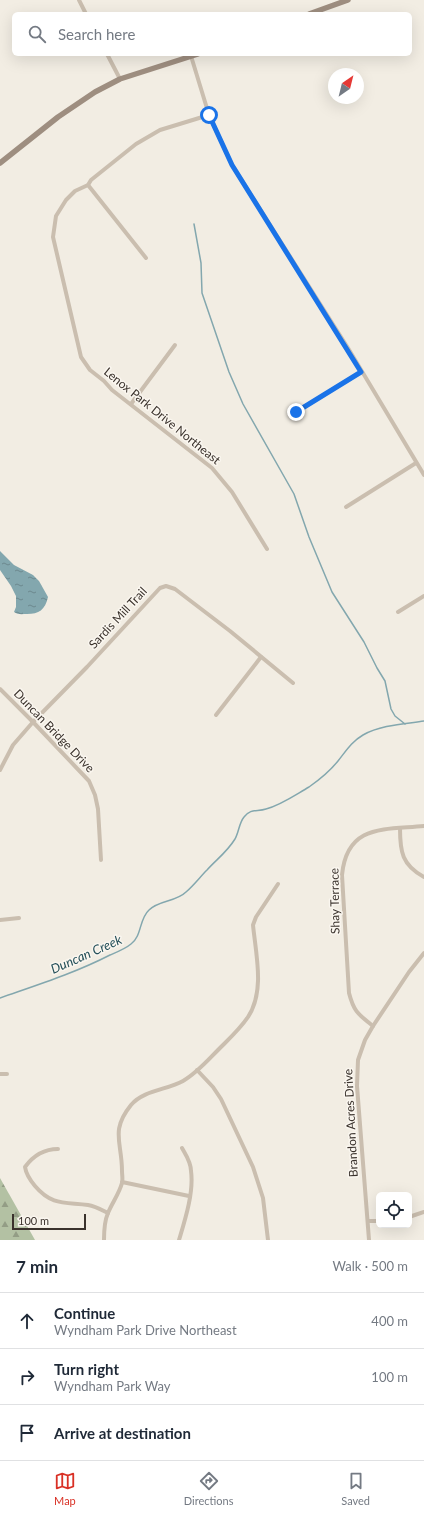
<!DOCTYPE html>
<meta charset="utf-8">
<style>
body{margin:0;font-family:Lato,sans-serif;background:#f2f2f3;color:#1f2937}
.controls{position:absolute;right:12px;bottom:12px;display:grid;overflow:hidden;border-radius:6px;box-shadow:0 4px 16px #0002}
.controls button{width:36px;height:36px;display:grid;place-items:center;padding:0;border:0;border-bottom:1px solid #e0e1e3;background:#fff;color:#1f2937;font:20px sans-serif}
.compass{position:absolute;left:328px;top:68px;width:36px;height:36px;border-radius:50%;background:#fff;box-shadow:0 4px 16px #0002;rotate:35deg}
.scale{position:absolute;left:12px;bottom:10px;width:74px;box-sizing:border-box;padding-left:4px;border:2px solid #3a322c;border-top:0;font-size:11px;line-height:14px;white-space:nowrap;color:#3a322c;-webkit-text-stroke:3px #faf6ef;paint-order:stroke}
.stop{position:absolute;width:12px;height:12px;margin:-9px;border:3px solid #1a73e8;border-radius:50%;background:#fff}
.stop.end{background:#1a73e8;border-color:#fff;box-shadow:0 1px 4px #0008}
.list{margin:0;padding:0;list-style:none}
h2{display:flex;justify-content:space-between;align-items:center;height:52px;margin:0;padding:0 16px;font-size:17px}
h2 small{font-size:13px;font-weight:400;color:#747a83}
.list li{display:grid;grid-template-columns:26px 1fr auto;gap:12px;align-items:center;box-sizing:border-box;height:56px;padding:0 16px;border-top:1px solid #e0e1e3}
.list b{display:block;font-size:15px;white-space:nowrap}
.list p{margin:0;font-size:13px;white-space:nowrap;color:#747a83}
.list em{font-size:13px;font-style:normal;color:#747a83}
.icon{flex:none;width:22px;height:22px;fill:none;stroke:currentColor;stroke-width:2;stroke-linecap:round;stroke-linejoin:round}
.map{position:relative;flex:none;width:424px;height:1240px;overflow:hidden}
.search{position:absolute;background:#fff;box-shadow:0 4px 16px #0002;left:12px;right:12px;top:12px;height:44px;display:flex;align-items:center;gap:10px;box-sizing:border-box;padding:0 14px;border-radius:6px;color:#747a83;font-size:15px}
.sheet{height:220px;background:#fff}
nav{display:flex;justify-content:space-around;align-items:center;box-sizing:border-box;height:56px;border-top:1px solid #e0e1e3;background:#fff;font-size:11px;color:#747a83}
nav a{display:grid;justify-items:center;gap:2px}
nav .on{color:#d93025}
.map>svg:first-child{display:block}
.forest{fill:url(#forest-firs)}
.water{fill:url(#water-ripples)}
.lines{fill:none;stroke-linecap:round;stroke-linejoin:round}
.stream{stroke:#83a7ae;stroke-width:1.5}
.street{stroke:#cabeaf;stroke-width:4}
.secondary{stroke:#9e8e80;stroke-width:5.5}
.route{stroke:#1a73e8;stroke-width:5}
.labels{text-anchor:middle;stroke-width:3;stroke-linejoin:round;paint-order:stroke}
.street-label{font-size:12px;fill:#3a322c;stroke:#faf6ef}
.water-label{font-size:13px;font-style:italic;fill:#244f59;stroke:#faf6ef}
</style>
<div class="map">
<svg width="424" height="1240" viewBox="0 0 424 1240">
<defs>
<pattern id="forest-firs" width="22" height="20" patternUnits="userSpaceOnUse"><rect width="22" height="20" fill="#b3c1a3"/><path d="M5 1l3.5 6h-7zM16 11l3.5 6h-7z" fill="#939d85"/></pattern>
<pattern id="water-ripples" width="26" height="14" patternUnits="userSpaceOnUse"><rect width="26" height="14" fill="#83a7ae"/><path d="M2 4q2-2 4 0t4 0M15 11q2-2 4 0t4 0" fill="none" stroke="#6c898e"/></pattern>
</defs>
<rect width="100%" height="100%" fill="#f2ede3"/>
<!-- forest -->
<polygon class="forest" points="0,1178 35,1240 0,1240"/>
<!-- water -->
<path class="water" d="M0,551L14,565L33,575L39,581L48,597C45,610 39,614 27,614C22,614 18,615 14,612L16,607V596L11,586L0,570Z"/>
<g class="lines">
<!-- stream -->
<g class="stream">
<polyline points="194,224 201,263 202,293 229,372 243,404 294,494 309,537 332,592 364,642 377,668 385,681 391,709 395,716 405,724"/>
<path d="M0,998C37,985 75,973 110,955C117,952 125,949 131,944C142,936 139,919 149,910C159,900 176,902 186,892C194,885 200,877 207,870C217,859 227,852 235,839C239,832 239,823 244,817C251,808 257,812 266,809C281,805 295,795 309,787C319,780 330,771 338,761C346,751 351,742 363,735C381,725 404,724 424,721"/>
</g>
<!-- street -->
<g class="street">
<polyline points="79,0 86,14"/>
<polyline points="107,54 120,79"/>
<polyline points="191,56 209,115 232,165 348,348 424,475"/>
<polyline points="209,115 160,130 136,144 91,180 88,185 75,191 66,200 56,216 53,237 81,357 90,370 104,381 112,390 212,468 232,492 267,549"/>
<polyline points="88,185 146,258"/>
<polyline points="131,404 175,345"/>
<polyline points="296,412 361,372"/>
<polyline points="346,507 416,463"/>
<polyline points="398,612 424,596"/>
<polyline points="0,689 33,722 89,781 95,795 98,809 101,860"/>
<polyline points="216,715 261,657"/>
<polyline points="0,770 13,745 33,722 87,667 160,588 166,586 175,589 230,631 293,683"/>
<path d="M400,828C400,852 402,865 424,877"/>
<polyline points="0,920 19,918"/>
<path d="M373,1026C358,1014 354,1012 349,993L342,875C347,824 384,830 424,826"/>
<polyline points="197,1070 213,1087 221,1099 253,1167 263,1198 268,1240"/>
<polyline points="0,1074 7,1074"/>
<path d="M58,1149C44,1149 33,1156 25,1167C26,1174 30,1180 35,1186C52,1206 65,1202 88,1205C95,1206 102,1210 108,1213"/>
<polyline points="122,1182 189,1196"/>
<polyline points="409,1217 424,1212"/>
<polyline points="368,1221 379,1221"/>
<path d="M104,1240C104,1231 104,1222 108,1213C112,1203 119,1194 122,1183C123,1179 122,1175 122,1171C122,1142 110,1131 131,1105C144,1090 167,1090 183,1081C197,1073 208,1060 219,1049C229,1039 240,1029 248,1017C265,991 256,955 253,925L256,917L278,884"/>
<path d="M179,1240C185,1220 194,1192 191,1171C191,1162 186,1155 182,1148"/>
<polyline points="369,1240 357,1086 358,1060 365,1040 373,1026 409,972 424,953"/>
</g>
<!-- secondary -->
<g class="secondary">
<polyline points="309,14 348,0"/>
<polyline points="0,163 58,117 95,92 120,79 198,54"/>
</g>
</g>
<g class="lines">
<!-- route -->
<polyline class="route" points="209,115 232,165 361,372 296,412"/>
</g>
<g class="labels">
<!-- street labels -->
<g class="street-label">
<text transform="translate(162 416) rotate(39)" y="4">Lenox Park Drive Northeast</text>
<text transform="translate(118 618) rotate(-47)" y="4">Sardis Mill Trail</text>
<text transform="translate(54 731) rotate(46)" y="4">Duncan Bridge Drive</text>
<text transform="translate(335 901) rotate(-91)" y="4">Shay Terrace</text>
<text transform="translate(351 1123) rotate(-93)" y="4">Brandon Acres Drive</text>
</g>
<!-- water labels -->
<g class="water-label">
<text transform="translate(86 954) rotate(-24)" y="5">Duncan Creek</text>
</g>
</g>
</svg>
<div class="controls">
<button><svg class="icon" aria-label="locate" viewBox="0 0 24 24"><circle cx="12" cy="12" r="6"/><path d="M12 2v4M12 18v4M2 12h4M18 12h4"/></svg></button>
</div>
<svg class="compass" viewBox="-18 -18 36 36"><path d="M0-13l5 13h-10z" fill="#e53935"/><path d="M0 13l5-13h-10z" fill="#747a83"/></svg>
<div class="scale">100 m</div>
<div class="stop" style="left:209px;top:115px"></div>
<div class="stop end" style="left:296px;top:412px"></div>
<div class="search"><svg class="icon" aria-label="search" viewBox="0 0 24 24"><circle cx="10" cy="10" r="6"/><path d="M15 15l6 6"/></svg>Search here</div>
</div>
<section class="sheet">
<h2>7 min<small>Walk · 500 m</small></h2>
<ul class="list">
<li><svg class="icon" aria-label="ahead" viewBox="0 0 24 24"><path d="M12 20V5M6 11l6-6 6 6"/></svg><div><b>Continue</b><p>Wyndham Park Drive Northeast</p></div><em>400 m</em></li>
<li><svg class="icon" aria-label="right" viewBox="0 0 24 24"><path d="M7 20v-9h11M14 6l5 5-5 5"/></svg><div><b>Turn right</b><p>Wyndham Park Way</p></div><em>100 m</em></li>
<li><svg class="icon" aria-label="arrive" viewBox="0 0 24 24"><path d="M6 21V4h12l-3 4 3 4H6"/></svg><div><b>Arrive at destination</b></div></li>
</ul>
</section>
<nav>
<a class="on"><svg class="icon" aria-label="map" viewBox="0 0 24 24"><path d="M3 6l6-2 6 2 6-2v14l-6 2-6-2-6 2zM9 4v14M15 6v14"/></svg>Map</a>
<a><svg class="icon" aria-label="directions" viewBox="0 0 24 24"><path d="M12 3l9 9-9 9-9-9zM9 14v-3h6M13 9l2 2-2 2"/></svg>Directions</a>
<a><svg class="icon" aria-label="saved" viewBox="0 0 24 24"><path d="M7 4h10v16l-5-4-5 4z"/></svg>Saved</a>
</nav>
